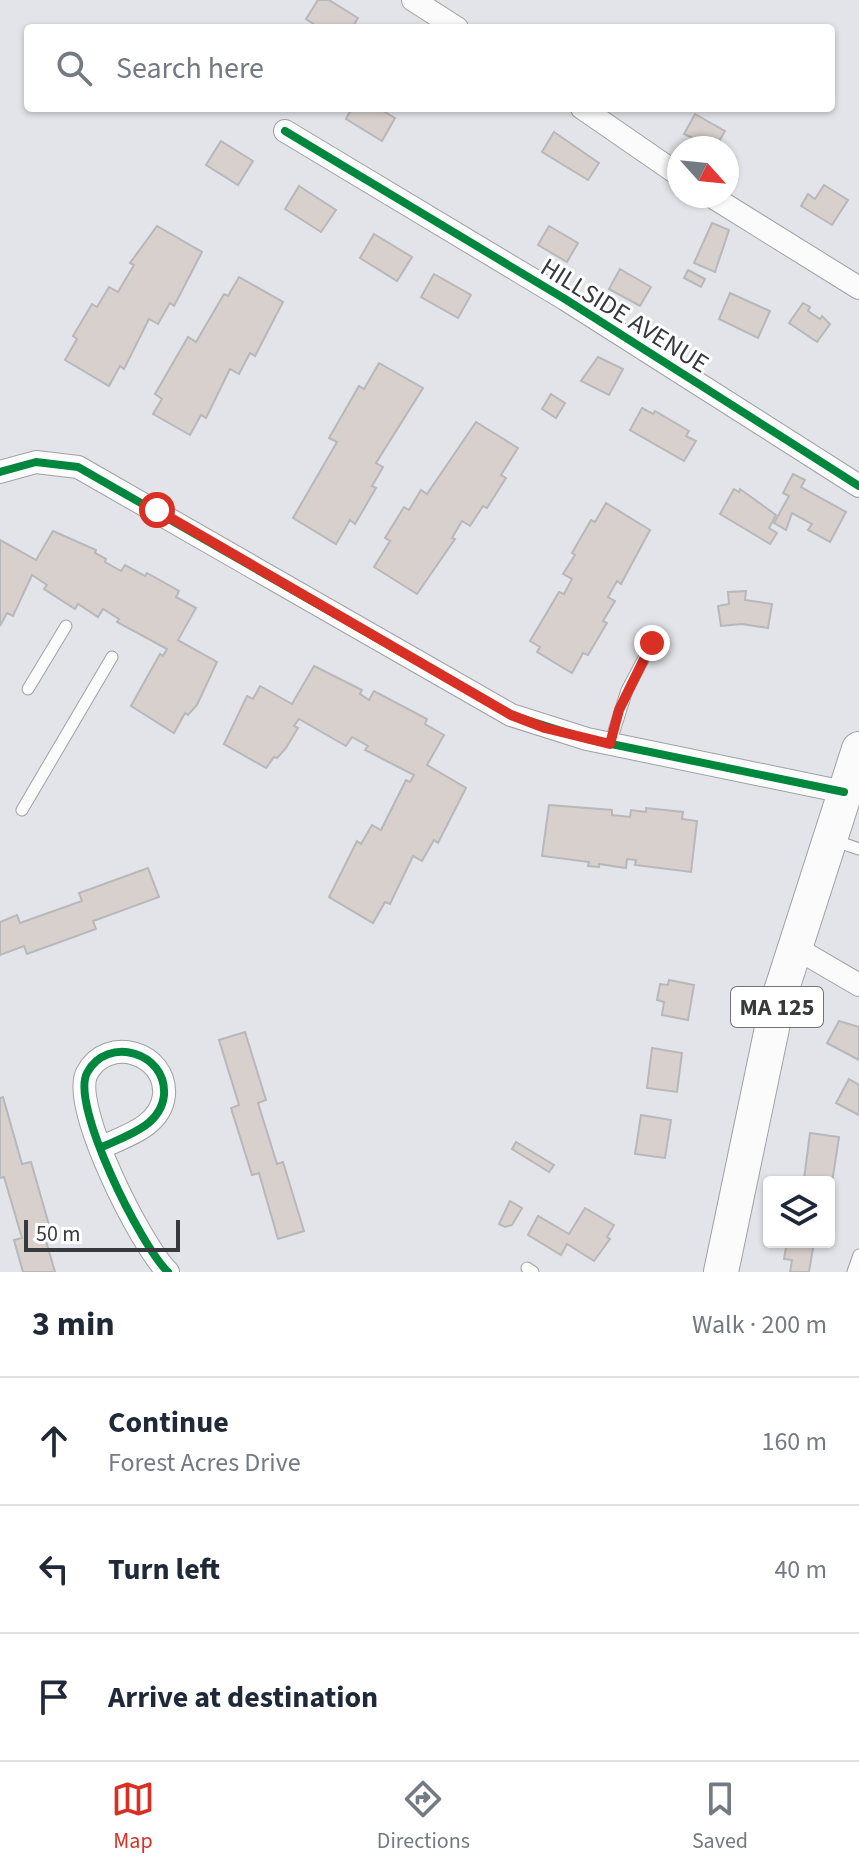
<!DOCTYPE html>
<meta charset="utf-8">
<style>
body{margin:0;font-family:"Source Sans 3",sans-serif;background:#f2f2f3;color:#1f2937}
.controls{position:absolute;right:24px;bottom:24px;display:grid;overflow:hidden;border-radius:8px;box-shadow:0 2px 6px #0004}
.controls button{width:72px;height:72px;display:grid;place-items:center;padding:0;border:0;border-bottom:2px solid #e0e1e3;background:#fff;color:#1f2937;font:40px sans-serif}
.compass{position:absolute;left:667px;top:136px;width:72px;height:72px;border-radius:50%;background:#fff;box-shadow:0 2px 6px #0004;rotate:117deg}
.scale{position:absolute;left:24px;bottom:20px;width:156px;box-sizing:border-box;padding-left:8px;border:4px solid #38393c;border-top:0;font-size:22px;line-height:28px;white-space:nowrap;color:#38393c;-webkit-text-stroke:6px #fff;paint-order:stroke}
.stop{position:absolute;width:24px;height:24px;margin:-18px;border:6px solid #d93025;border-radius:50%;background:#fff}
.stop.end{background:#d93025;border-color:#fff;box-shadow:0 2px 8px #0008}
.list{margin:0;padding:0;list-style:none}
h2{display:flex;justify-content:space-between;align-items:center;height:104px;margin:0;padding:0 32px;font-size:34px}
h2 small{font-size:26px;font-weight:400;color:#747a83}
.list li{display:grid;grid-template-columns:52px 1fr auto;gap:24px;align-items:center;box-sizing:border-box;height:128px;padding:0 32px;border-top:2px solid #e0e1e3}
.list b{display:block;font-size:30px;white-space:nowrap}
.list p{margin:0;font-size:26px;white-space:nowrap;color:#747a83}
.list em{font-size:26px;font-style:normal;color:#747a83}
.icon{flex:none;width:44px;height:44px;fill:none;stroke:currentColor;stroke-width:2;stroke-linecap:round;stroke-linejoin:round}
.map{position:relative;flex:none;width:859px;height:1272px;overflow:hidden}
.search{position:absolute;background:#fff;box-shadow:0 2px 6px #0004;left:24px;right:24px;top:24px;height:88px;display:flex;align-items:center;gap:20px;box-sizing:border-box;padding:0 28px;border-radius:8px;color:#747a83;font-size:30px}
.sheet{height:488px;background:#fff}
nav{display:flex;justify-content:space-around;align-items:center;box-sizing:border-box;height:112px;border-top:2px solid #e0e1e3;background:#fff;font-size:22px;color:#747a83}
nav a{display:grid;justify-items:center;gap:4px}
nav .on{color:#d93025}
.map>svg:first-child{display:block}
.building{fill:#d7d0cd;stroke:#b8b7b9;stroke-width:2}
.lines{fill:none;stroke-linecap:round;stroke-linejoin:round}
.service-casing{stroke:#a0a1a4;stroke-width:13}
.minor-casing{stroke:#a0a1a4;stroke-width:24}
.primary-casing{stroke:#a0a1a4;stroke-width:36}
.service{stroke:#fbfbfc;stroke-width:11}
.minor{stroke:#fbfbfc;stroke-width:22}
.primary{stroke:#fbfbfc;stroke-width:34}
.cycleway-casing{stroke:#fff;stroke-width:13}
.cycleway{stroke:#00873e;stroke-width:8}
.route{stroke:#d93025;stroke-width:10}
.labels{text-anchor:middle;stroke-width:6;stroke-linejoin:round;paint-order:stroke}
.shield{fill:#fff;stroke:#747476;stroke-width:2}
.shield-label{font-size:24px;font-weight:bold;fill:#38393c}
.street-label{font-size:26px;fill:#38393c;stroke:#fff}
</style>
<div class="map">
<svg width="859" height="1272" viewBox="0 0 859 1272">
<rect width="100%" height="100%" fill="#e3e4e9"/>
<!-- building -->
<g class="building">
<polygon points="318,0 329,0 358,18 352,28 320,28 306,19"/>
<polygon points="352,108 378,108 395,118 382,141 346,119"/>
<polygon points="695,114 725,131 715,148 684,134"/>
<polygon points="554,132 599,163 588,180 542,152"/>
<polygon points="221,141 253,161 238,185 206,165"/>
<polygon points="824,185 848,200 832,225 801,206 808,194 815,199"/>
<polygon points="299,186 336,210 321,232 285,209"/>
<polygon points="712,223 729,230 715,272 694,263"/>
<polygon points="157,226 202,252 174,306 170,303 158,324 149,319 124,369 120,366 109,386 65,360 77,339 73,336 92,304 97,307 109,287 118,292 134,265 130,263"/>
<polygon points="549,226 578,243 567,262 538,245"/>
<polygon points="374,234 412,257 397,281 360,258"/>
<polygon points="620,269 651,287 640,306 609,289"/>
<polygon points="688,270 705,279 701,287 684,278"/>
<polygon points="434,274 471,295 458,318 421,297"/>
<polygon points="239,277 283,302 255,356 250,353 239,374 230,369 206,418 201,415 190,435 153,414 162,399 155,394 188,337 196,342 224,294 228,296"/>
<polygon points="730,293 770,311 758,338 719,319"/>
<polygon points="803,303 810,307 808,311 820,319 822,316 830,324 817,342 789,323"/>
<polygon points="598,357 623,369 609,395 581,381"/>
<polygon points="379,363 423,388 376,463 383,467 372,486 376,488 355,524 350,520 336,544 293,518 337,442 329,438 359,386 364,389"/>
<polygon points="551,394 565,403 556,418 542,409"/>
<polygon points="642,408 653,414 655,411 689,431 686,436 696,441 684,461 630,430"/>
<polygon points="476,422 518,448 501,475 506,478 487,508 483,506 470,526 462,521 452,538 455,539 417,594 374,567 390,541 385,538 404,507 409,510 421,490 427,494"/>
<polygon points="793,474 805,480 801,487 846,512 830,542 808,530 812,524 792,513 786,530 774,523 789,496 783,493"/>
<polygon points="734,489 739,492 740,489 776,515 769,528 777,533 770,544 720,514"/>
<polygon points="606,503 650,530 621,584 617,581 608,597 615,601 603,621 607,623 588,655 583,653 572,673 537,652 540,647 530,641 559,592 564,594 572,579 563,574 575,555 572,553 591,520 595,522"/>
<polygon points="53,531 96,550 95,553 106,559 105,562 121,571 125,565 145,576 147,573 179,591 176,597 196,608 178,640 217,662 197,705 188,715 185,713 174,733 131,706 160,654 163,656 167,649 117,622 119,619 103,609 98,617 78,604 75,609 44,589 47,585 32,575 13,616 7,613 0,626 0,540 36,560"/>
<polygon points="746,591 745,600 772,604 768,628 742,624 721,626 718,606 729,604 728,592"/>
<polygon points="314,666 362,690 360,694 369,700 374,691 427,719 425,724 444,735 427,765 466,788 438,843 434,840 422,861 413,856 390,904 385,902 373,923 329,897 357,841 361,844 372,825 381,830 406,780 410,782 414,775 365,750 368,746 352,737 346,746 299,719 294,726 298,728 286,748 277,758 274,757 266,768 224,744 247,696 253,699 260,686 292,704"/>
<polygon points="549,805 612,810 612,815 630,817 631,810 646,812 646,808 683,812 682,819 697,821 691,872 635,865 636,860 627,859 626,868 599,864 599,867 588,866 589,862 542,856"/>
<polygon points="148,868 159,897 93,921 96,929 27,954 24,946 0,955 0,922 17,915 20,923 82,901 79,893"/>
<polygon points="669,980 694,985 688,1020 662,1015 664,1002 657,1000 660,984 668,985"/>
<polygon points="839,1021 859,1027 859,1060 827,1043"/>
<polygon points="245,1032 266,1100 258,1103 277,1164 283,1162 304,1231 278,1239 259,1173 252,1175 231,1108 239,1105 219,1040"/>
<polygon points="652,1048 682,1053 677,1092 647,1088"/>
<polygon points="849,1079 859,1085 859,1115 836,1103"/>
<polygon points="3,1097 22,1164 31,1162 51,1232 44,1234 55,1272 23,1272 14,1240 22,1238 4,1177 0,1178 0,1098"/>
<polygon points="641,1115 671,1120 665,1158 635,1154"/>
<polygon points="810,1133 839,1137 832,1183 804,1179"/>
<polygon points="516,1142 554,1165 549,1172 512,1149"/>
<polygon points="510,1201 522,1208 512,1225 505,1227 499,1224"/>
<polygon points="585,1208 614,1225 607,1237 610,1239 594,1261 567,1244 561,1255 528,1235 538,1216 569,1234"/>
<polygon points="787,1242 814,1242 809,1272 790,1272 792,1260 784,1259"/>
</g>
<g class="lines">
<!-- service casing -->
<g class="service-casing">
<g id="service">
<polyline points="28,689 66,626"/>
<polyline points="610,744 627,690 652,643"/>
<polyline points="22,810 112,657"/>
<polyline points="833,840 859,849"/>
<polyline points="527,1268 533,1272"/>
<polyline points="853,1272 859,1255"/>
</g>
</g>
<!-- minor casing -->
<g class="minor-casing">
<g id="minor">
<polyline points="413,0 457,28"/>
<polyline points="582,108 679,175"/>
<polyline points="285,131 565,299 859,486"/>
<polyline points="711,196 859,288"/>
<polyline points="0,472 36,462 78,467 511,715 587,739 844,792"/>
<polyline points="794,947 859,985"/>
<path d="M102,1147C126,1136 161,1126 164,1095C167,1052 107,1035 87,1073C70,1105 141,1246 168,1272"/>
</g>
</g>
<!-- primary casing -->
<g class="primary-casing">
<polyline id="primary" points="721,1272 777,1004 859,749"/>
</g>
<!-- service -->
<use href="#service" class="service"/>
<!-- minor -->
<use href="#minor" class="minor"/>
<!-- primary -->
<use href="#primary" class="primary"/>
<!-- cycleway casing -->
<g class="cycleway-casing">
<g id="cycleway">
<polyline points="285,131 565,299 859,486"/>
<polyline points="0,472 36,462 78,467 511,715 587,739 844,792"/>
<path d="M102,1147C126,1136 161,1126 164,1095C167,1052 107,1035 87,1073C70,1105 141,1246 168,1272"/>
</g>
</g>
<!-- cycleway -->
<use href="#cycleway" class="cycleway"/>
</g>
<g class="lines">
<!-- route -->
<polyline class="route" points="157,510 511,715 545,728 610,744 619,710 652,643"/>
</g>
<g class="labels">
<!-- shield labels -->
<rect class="shield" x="731" y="987" width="92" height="40" rx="6"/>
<g class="shield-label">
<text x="777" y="1015">MA 125</text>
</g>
<!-- street labels -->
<g class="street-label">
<text transform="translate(625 315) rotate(32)" y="9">HILLSIDE AVENUE</text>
</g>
</g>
</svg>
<div class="controls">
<button><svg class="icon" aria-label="layers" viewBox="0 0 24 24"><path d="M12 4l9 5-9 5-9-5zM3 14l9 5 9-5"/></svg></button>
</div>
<svg class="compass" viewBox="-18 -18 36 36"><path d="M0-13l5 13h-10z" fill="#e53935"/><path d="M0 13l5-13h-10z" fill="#747a83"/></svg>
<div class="scale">50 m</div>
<div class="stop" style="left:157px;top:510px"></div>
<div class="stop end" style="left:652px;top:643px"></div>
<div class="search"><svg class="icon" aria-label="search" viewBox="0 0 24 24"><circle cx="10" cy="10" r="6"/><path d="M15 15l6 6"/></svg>Search here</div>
</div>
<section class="sheet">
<h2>3 min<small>Walk · 200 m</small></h2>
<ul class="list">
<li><svg class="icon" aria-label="ahead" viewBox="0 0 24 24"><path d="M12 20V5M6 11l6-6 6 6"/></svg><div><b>Continue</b><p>Forest Acres Drive</p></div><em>160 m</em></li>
<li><svg class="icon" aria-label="left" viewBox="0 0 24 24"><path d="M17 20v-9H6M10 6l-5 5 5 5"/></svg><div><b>Turn left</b></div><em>40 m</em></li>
<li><svg class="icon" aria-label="arrive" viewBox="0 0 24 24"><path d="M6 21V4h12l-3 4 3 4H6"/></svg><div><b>Arrive at destination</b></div></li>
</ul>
</section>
<nav>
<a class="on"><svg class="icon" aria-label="map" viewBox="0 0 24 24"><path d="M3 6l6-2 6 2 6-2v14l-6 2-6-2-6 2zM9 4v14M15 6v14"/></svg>Map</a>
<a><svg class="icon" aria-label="directions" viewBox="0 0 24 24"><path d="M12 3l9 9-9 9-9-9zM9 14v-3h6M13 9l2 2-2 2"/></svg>Directions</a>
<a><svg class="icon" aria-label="saved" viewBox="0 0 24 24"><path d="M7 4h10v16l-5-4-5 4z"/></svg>Saved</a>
</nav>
